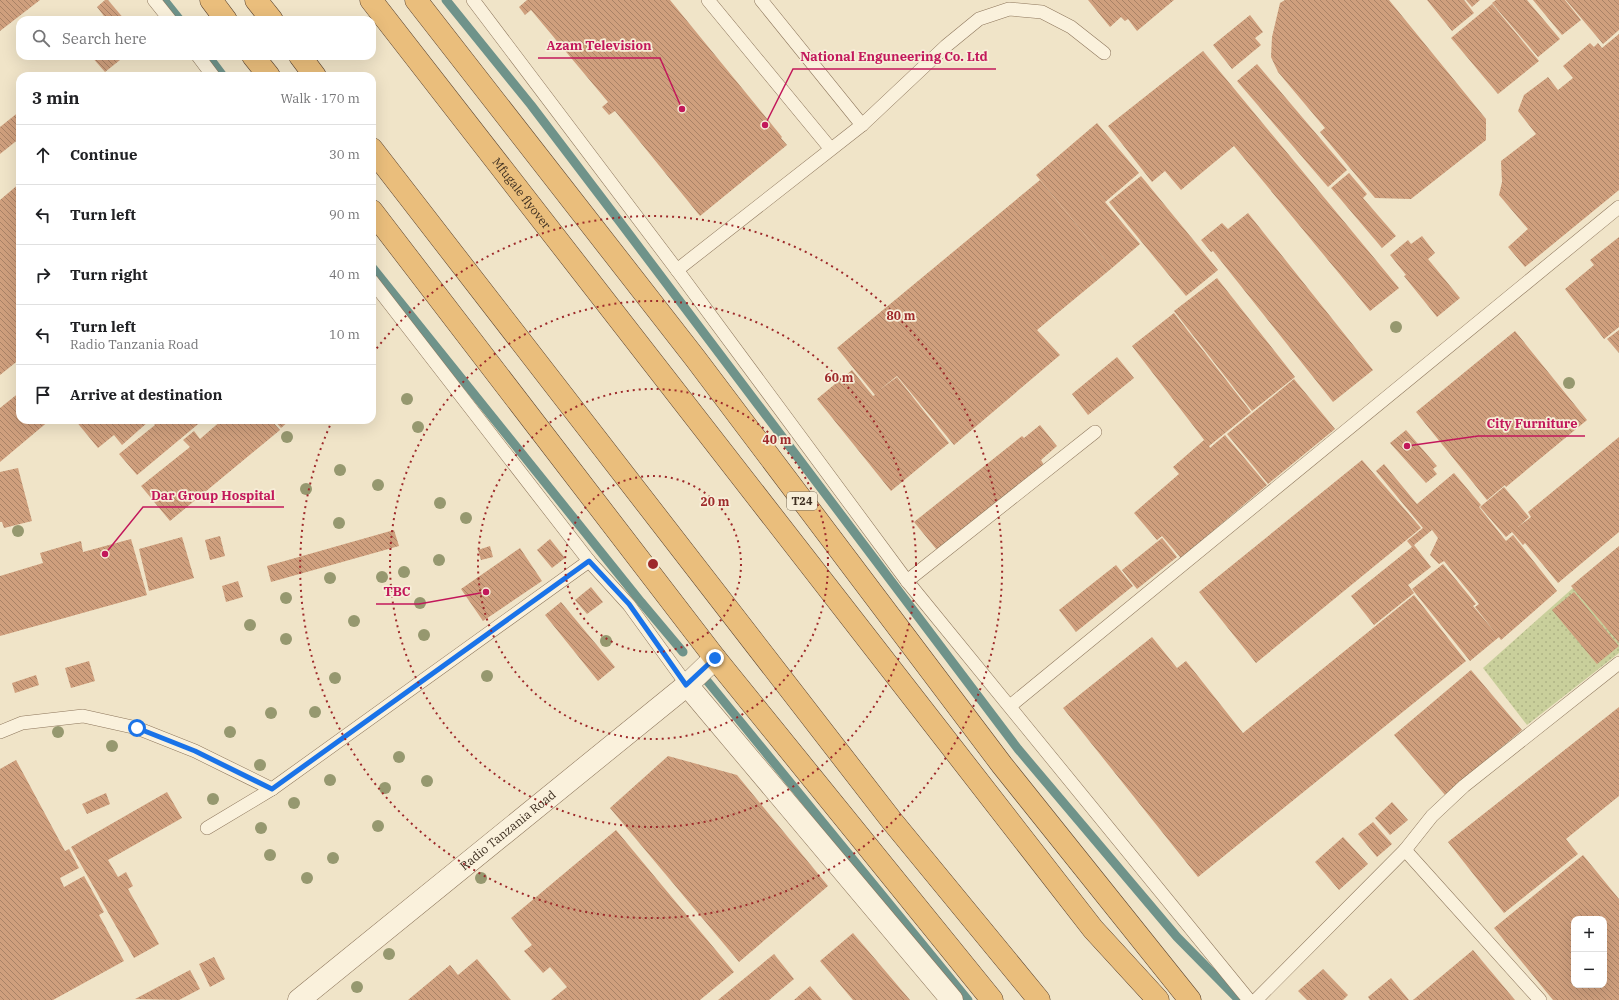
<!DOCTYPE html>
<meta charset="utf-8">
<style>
body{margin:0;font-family:"IBM Plex Serif",serif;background:#f6f6f6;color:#202124}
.controls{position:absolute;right:12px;bottom:12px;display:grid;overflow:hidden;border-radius:8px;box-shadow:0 4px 16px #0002}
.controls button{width:36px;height:36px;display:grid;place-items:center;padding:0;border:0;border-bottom:1px solid #e0e0e0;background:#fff;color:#202124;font:20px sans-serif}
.stop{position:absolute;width:12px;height:12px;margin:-9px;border:3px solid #1a73e8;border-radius:50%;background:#fff}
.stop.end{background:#1a73e8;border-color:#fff;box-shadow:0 1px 4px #0008}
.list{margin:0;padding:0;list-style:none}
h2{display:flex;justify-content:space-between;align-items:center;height:52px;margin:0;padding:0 16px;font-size:17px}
h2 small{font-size:13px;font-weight:400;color:#757577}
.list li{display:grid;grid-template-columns:26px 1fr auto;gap:12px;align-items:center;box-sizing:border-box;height:60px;padding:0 16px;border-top:1px solid #e0e0e0}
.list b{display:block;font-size:15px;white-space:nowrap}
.list p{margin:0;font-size:13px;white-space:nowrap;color:#757577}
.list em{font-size:13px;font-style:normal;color:#757577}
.icon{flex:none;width:22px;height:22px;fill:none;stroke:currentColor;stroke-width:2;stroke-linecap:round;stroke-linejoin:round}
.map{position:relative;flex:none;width:1619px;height:1000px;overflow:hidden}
.search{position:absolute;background:#fff;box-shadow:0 4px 16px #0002;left:16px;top:16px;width:360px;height:44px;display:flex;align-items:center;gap:10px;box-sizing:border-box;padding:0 14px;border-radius:12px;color:#757577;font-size:15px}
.panel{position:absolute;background:#fff;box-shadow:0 4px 16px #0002;left:16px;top:72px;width:360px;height:352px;border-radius:12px}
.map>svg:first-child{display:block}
.grass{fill:url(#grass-dots)}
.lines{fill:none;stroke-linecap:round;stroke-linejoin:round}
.stream{stroke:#6f938a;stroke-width:9}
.building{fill:url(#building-back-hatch);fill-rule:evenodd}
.service-casing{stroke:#8d765c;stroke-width:14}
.minor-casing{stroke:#8d765c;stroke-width:23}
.trunk-casing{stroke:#5b4430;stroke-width:23}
.service{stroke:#faf1dc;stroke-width:13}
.minor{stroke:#faf1dc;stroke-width:22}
.trunk{stroke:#eabe7c;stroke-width:22}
.tree{fill:#96986f}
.route{stroke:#1a73e8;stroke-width:5}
.ring{fill:none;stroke:#9e2a2b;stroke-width:2;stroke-dasharray:2 4}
.labels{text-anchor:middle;stroke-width:3.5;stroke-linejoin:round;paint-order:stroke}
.shield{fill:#f7eed8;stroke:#756857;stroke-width:1}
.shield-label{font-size:11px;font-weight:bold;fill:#3d2e20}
.street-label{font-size:12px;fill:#3d2e20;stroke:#f7eed8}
.centre{fill:#9e2a2b;stroke:#f7eed8;stroke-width:2}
.ring-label{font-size:12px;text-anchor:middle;font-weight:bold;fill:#9e2a2b;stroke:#f7eed8;stroke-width:3.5;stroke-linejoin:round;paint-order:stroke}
.leader{fill:none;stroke:#c2185b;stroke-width:1.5}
.callout-dot{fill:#c2185b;stroke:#f7eed8;stroke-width:1.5}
.callout-label{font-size:13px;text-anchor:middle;font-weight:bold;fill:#c2185b;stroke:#f7eed8;stroke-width:3.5;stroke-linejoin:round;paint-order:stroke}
</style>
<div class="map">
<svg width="1619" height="1000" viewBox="0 0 1619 1000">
<defs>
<pattern id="grass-dots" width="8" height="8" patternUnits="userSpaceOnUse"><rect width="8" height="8" fill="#c9cf9b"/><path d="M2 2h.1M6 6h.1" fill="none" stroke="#aeb285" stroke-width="1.8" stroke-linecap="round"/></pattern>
<pattern id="building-back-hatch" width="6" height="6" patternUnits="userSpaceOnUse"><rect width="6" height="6" fill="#cf9f7d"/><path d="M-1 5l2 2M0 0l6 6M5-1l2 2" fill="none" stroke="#a98266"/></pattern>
</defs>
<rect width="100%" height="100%" fill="#f0e4c8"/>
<!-- grass -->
<polygon class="grass" points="1619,547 1619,653 1527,725 1483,668"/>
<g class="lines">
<!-- stream -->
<g class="stream">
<polyline points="164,0 180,20"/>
<polyline points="446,0 531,105 623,226 1018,749 1177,937 1239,1000"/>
<polyline points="208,56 223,76"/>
<polyline points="372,267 641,602 683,652"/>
<polyline points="699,671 968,1000"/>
</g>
</g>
<!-- building -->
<g class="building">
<polygon points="0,0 40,0 0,31"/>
<polygon points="105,0 108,0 125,20 107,20 97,7"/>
<polygon points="527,0 670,0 782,137 781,138 787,145 700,216 615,111 609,115 602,107 608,102 531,10 525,15 519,7"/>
<polygon points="1088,0 1174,0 1137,31 1128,19 1125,21 1121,17 1110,27"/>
<polygon points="1285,0 1389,0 1486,119 1486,140 1411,199 1375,198 1320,132 1325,128 1278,72 1271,57 1272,37 1280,3"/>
<polygon points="1427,0 1464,0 1474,13 1452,31"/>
<polygon points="1466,0 1480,0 1472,7"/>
<polygon points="1496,0 1527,0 1560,39 1538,57 1492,3"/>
<polygon points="1533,0 1565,0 1581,20 1562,35"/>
<polygon points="1566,0 1619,0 1619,30 1603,44"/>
<polygon points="1492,4 1539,61 1498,94 1451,38"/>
<polygon points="1250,15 1263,32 1255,38 1261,45 1232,69 1213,45"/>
<polygon points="1619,34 1619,190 1525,267 1508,247 1528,229 1499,195 1502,182 1501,161 1536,134 1518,111 1524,95 1548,77 1558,90 1573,78 1563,66 1590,43 1594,47 1598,43 1602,48"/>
<polygon points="1203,51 1399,288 1370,311 1234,146 1181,190 1165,171 1152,182 1108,126"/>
<polygon points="91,56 125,56 105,72"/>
<polygon points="1257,64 1347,170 1328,187 1237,81"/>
<polygon points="20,111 20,138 0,154 0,127"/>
<polygon points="1097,123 1139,173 1105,202 1140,244 1112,268 1036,175"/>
<polygon points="1349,173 1367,194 1363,198 1396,236 1382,248 1331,188"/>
<polygon points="1141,176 1218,270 1186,296 1109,202"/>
<polygon points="1040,180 1112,268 1037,330 1060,355 954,445 897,376 878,391 897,377 949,443 891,491 817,399 852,370 873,396 875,395 837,348"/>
<polygon points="20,183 20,359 0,375 0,200"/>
<polygon points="1248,213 1373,370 1333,402 1213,251 1211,252 1201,240 1222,223 1228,229"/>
<polygon points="1422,236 1435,253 1428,259 1460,298 1437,317 1404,276 1406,275 1390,255 1408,240 1411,244"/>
<polygon points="1619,237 1619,327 1604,339 1565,289 1594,265 1590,260"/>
<polygon points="1217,278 1295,377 1252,411 1174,311"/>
<polygon points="1174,313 1251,412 1209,446 1210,448 1225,435 1267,485 1181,558 1162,536 1157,540 1134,513 1179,474 1173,467 1204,440 1208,445 1132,346"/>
<polygon points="1619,330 1619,353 1607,339"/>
<polygon points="1515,331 1587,420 1506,487 1505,485 1487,500 1416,412"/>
<polygon points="1117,357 1134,378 1088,415 1072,394"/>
<polygon points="1294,379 1335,429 1268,484 1227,434"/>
<polygon points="20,392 20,420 50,420 0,462 0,408"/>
<polygon points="75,420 146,420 148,422 122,445 114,435 98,448"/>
<polygon points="151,420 203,420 137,475 119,454 155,425"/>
<polygon points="222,420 271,420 280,430 170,521 141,486 190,447 183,440 194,431 200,439"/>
<polygon points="274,420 290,420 281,428"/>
<polygon points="1040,425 1057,446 1041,460 1044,465 937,550 914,522 1022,436 1024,438"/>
<polygon points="1406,430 1437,466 1433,469 1437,474 1426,483 1390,443"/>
<polygon points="1619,437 1619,532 1558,583 1525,543 1523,545 1512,532 1506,537 1480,507 1504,487 1529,517 1518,527 1531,517 1528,512"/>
<polygon points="1362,460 1421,528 1256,663 1199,592"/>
<polygon points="1384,464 1417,504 1454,473 1481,505 1479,507 1506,541 1513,535 1557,591 1501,640 1499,637 1470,661 1412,589 1443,564 1476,604 1473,606 1498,636 1475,607 1479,604 1444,561 1439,564 1430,555 1438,538 1432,530 1414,545 1431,567 1408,585 1414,593 1374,625 1351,596 1412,547 1407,541 1423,528 1376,471"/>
<polygon points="18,468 32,521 4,528 2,522 0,522 0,472"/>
<polygon points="394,530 399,546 271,582 267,566"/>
<polygon points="220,536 225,556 210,560 205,540"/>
<polygon points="182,537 194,578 149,591 139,549"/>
<polygon points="1162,538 1177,557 1137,589 1122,570"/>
<polygon points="131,539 147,595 0,636 0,576 43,563 40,553 81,541 83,552"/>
<polygon points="550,539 565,558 552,568 537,550"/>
<polygon points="490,546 493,557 481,560 478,550"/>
<polygon points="1619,546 1619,643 1571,586"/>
<polygon points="520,548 542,581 483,621 461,589"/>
<polygon points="1116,565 1133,586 1076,632 1059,610"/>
<polygon points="238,581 243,597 226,602 222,586"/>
<polygon points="591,587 603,602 587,614 575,600"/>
<polygon points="1574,592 1619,646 1597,664 1552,610"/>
<polygon points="1414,595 1466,661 1198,877 1063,708 1152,637 1177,668 1186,661 1243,733"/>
<polygon points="561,602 615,667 598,681 545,615"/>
<polygon points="89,661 95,681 71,688 65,668"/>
<polygon points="1471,670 1522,730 1445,795 1394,735"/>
<polygon points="36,675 39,685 15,693 12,683"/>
<polygon points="1619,707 1619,796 1566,839 1578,854 1504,913 1448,842"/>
<polygon points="668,756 737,775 828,886 739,962 610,808"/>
<polygon points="16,760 65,851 69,849 79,868 60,878 64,887 84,876 104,912 99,915 124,961 53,1000 0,1000 0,769"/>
<polygon points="167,792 182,818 108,860 118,877 126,872 133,886 128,889 159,944 134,958 71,847"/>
<polygon points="106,793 110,804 87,814 82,804"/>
<polygon points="1392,802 1408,820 1390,835 1375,818"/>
<polygon points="1373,822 1392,844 1377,857 1358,834"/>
<polygon points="616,830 734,972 700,1000 551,1000 567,987 550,967 543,973 524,951 532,945 511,918"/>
<polygon points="1343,837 1368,864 1339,890 1315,862"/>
<path d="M1583,855L1619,899V1000H1553L1494,928ZM1574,919H1604V985H1574Z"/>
<polygon points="853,933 910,1000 853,1000 820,961"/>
<polygon points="1473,950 1515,1000 1413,1000"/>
<polygon points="774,954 794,979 769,1000 718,1000"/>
<polygon points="214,957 225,979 210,987 199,964"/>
<polygon points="477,959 511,1000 408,1000 450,965 458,975"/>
<polygon points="1323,969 1348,995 1343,1000 1307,1000 1298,991"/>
<polygon points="190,970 200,989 179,1000 135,999"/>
<polygon points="1391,978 1409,1000 1370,1000 1368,997"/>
<polygon points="810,986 822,1000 794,1000"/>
</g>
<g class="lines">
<!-- service casing -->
<g class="service-casing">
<g id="service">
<polyline points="154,0 170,20"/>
<polyline points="473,0 677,270 907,581 1249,1000"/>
<polyline points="708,0 830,148"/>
<polyline points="761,0 862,125"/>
<polyline points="198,56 213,76"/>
<polyline points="677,270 862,125 946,46 979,19 1009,9 1042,12 1071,27 1104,53"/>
<polyline points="372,281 589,561 629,605 687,685"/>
<polyline points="907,581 1095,432"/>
<polyline points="1010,706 1619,207"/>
<polyline points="0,732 22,723 83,716 137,728 195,751 272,789"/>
<polyline points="207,828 272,789 589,561"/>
<polyline points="1405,850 1540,1000"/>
<polyline points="1256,1000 1405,850 1432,816 1464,786 1619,663"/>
</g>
</g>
<!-- minor casing -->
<g class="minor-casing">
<g id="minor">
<polyline points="687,685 952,1000"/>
<path id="s1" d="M299,1000L687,685L715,658"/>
</g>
</g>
<!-- trunk casing -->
<g class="trunk-casing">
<g id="trunk">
<polyline points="211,0 226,20"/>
<polyline points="256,0 272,20"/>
<path id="s2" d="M371,0L1093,929L1158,1000"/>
<polyline points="416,0 695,358 1002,765 1190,1000"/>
<polyline points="253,56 269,76"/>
<polyline points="300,56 315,76"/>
<polyline points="372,149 892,821 1039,1000"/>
<polyline points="372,211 715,658 992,1000"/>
</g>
</g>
<!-- service -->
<use href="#service" class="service"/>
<!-- minor -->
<use href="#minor" class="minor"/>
<!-- trunk -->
<use href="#trunk" class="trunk"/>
</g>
<!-- trees -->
<g class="tree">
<circle cx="1396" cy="327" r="6"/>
<circle cx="1569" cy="383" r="6"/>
<circle cx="407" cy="399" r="6"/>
<circle cx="418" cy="427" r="6"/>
<circle cx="287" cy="437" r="6"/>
<circle cx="340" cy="470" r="6"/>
<circle cx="378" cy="485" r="6"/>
<circle cx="306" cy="489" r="6"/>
<circle cx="440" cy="503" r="6"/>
<circle cx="466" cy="518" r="6"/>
<circle cx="339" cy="523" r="6"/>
<circle cx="18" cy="531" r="6"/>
<circle cx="439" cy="560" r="6"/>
<circle cx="404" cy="572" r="6"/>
<circle cx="382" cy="577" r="6"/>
<circle cx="330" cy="578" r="6"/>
<circle cx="286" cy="598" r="6"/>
<circle cx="420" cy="603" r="6"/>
<circle cx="354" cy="621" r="6"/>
<circle cx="250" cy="625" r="6"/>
<circle cx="424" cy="635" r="6"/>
<circle cx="286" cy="639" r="6"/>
<circle cx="606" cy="641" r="6"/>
<circle cx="487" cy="676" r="6"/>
<circle cx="335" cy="678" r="6"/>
<circle cx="315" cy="712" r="6"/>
<circle cx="271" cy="713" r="6"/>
<circle cx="58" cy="732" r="6"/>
<circle cx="230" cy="732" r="6"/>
<circle cx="112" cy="746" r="6"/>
<circle cx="399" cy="757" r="6"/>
<circle cx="260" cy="765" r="6"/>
<circle cx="330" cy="780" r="6"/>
<circle cx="427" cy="781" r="6"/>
<circle cx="385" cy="788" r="6"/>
<circle cx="213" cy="799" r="6"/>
<circle cx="294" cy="803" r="6"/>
<circle cx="378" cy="826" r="6"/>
<circle cx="261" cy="828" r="6"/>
<circle cx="270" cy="855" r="6"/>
<circle cx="333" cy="858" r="6"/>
<circle cx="307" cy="878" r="6"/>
<circle cx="481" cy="878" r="6"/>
<circle cx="389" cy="954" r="6"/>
<circle cx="357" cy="987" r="6"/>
</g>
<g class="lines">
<!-- route -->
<polyline class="route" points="137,728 195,751 272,789 589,561 629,604 686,685 715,658"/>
</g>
<!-- distance rings -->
<g class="ring">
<circle cx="653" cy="564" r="88"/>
<circle cx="653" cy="564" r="175"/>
<circle cx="653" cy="564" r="263"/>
<path d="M373 353A351 351 0 1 1 332 421"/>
</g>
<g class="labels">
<!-- shield labels -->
<rect class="shield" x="787" y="492" width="30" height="18" rx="3"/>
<g class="shield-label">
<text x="802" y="505">T24</text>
</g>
<!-- street labels -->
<g class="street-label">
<text dy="4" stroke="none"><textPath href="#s2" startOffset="245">Mfugale flyover</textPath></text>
<text dy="4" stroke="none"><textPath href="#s1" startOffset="269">Radio Tanzania Road</textPath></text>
</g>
</g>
<circle cx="653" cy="564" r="6" class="centre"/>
<g class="ring-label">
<text x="901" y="320">80 m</text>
<text x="839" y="382">60 m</text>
<text x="777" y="444">40 m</text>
<text x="715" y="506">20 m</text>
</g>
<!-- callouts -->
<path class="leader" d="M682 109L660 58H538M765 125L793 69H996M1407 446L1478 436H1585M105 554L143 507H284M486 592L419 604H376"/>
<g class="callout-dot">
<circle cx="682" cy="109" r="4"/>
<circle cx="765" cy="125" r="4"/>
<circle cx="1407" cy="446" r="4"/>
<circle cx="105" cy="554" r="4"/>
<circle cx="486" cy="592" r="4"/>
</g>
<g class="callout-label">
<text x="599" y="50">Azam Television</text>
<text x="894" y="61">National Enguneering Co. Ltd</text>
<text x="1532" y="428">City Furniture</text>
<text x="213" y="500">Dar Group Hospital</text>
<text x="397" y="596">TBC</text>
</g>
</svg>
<div class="controls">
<button>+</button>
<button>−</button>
</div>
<div class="stop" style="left:137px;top:728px"></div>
<div class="stop end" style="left:715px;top:658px"></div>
<div class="search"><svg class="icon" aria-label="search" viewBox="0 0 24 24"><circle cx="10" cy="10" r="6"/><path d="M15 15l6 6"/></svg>Search here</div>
<section class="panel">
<h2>3 min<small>Walk · 170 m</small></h2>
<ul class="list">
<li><svg class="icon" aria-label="ahead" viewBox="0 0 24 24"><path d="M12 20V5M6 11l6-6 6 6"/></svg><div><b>Continue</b></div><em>30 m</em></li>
<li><svg class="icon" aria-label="left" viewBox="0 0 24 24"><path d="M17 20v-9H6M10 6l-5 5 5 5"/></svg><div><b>Turn left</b></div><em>90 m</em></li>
<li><svg class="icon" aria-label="right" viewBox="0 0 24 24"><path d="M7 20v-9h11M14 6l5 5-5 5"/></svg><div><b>Turn right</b></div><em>40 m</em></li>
<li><svg class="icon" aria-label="left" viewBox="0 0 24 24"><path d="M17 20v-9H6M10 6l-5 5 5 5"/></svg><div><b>Turn left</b><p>Radio Tanzania Road</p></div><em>10 m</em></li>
<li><svg class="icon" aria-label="arrive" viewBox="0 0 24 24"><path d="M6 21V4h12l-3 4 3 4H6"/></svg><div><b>Arrive at destination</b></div></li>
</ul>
</section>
</div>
